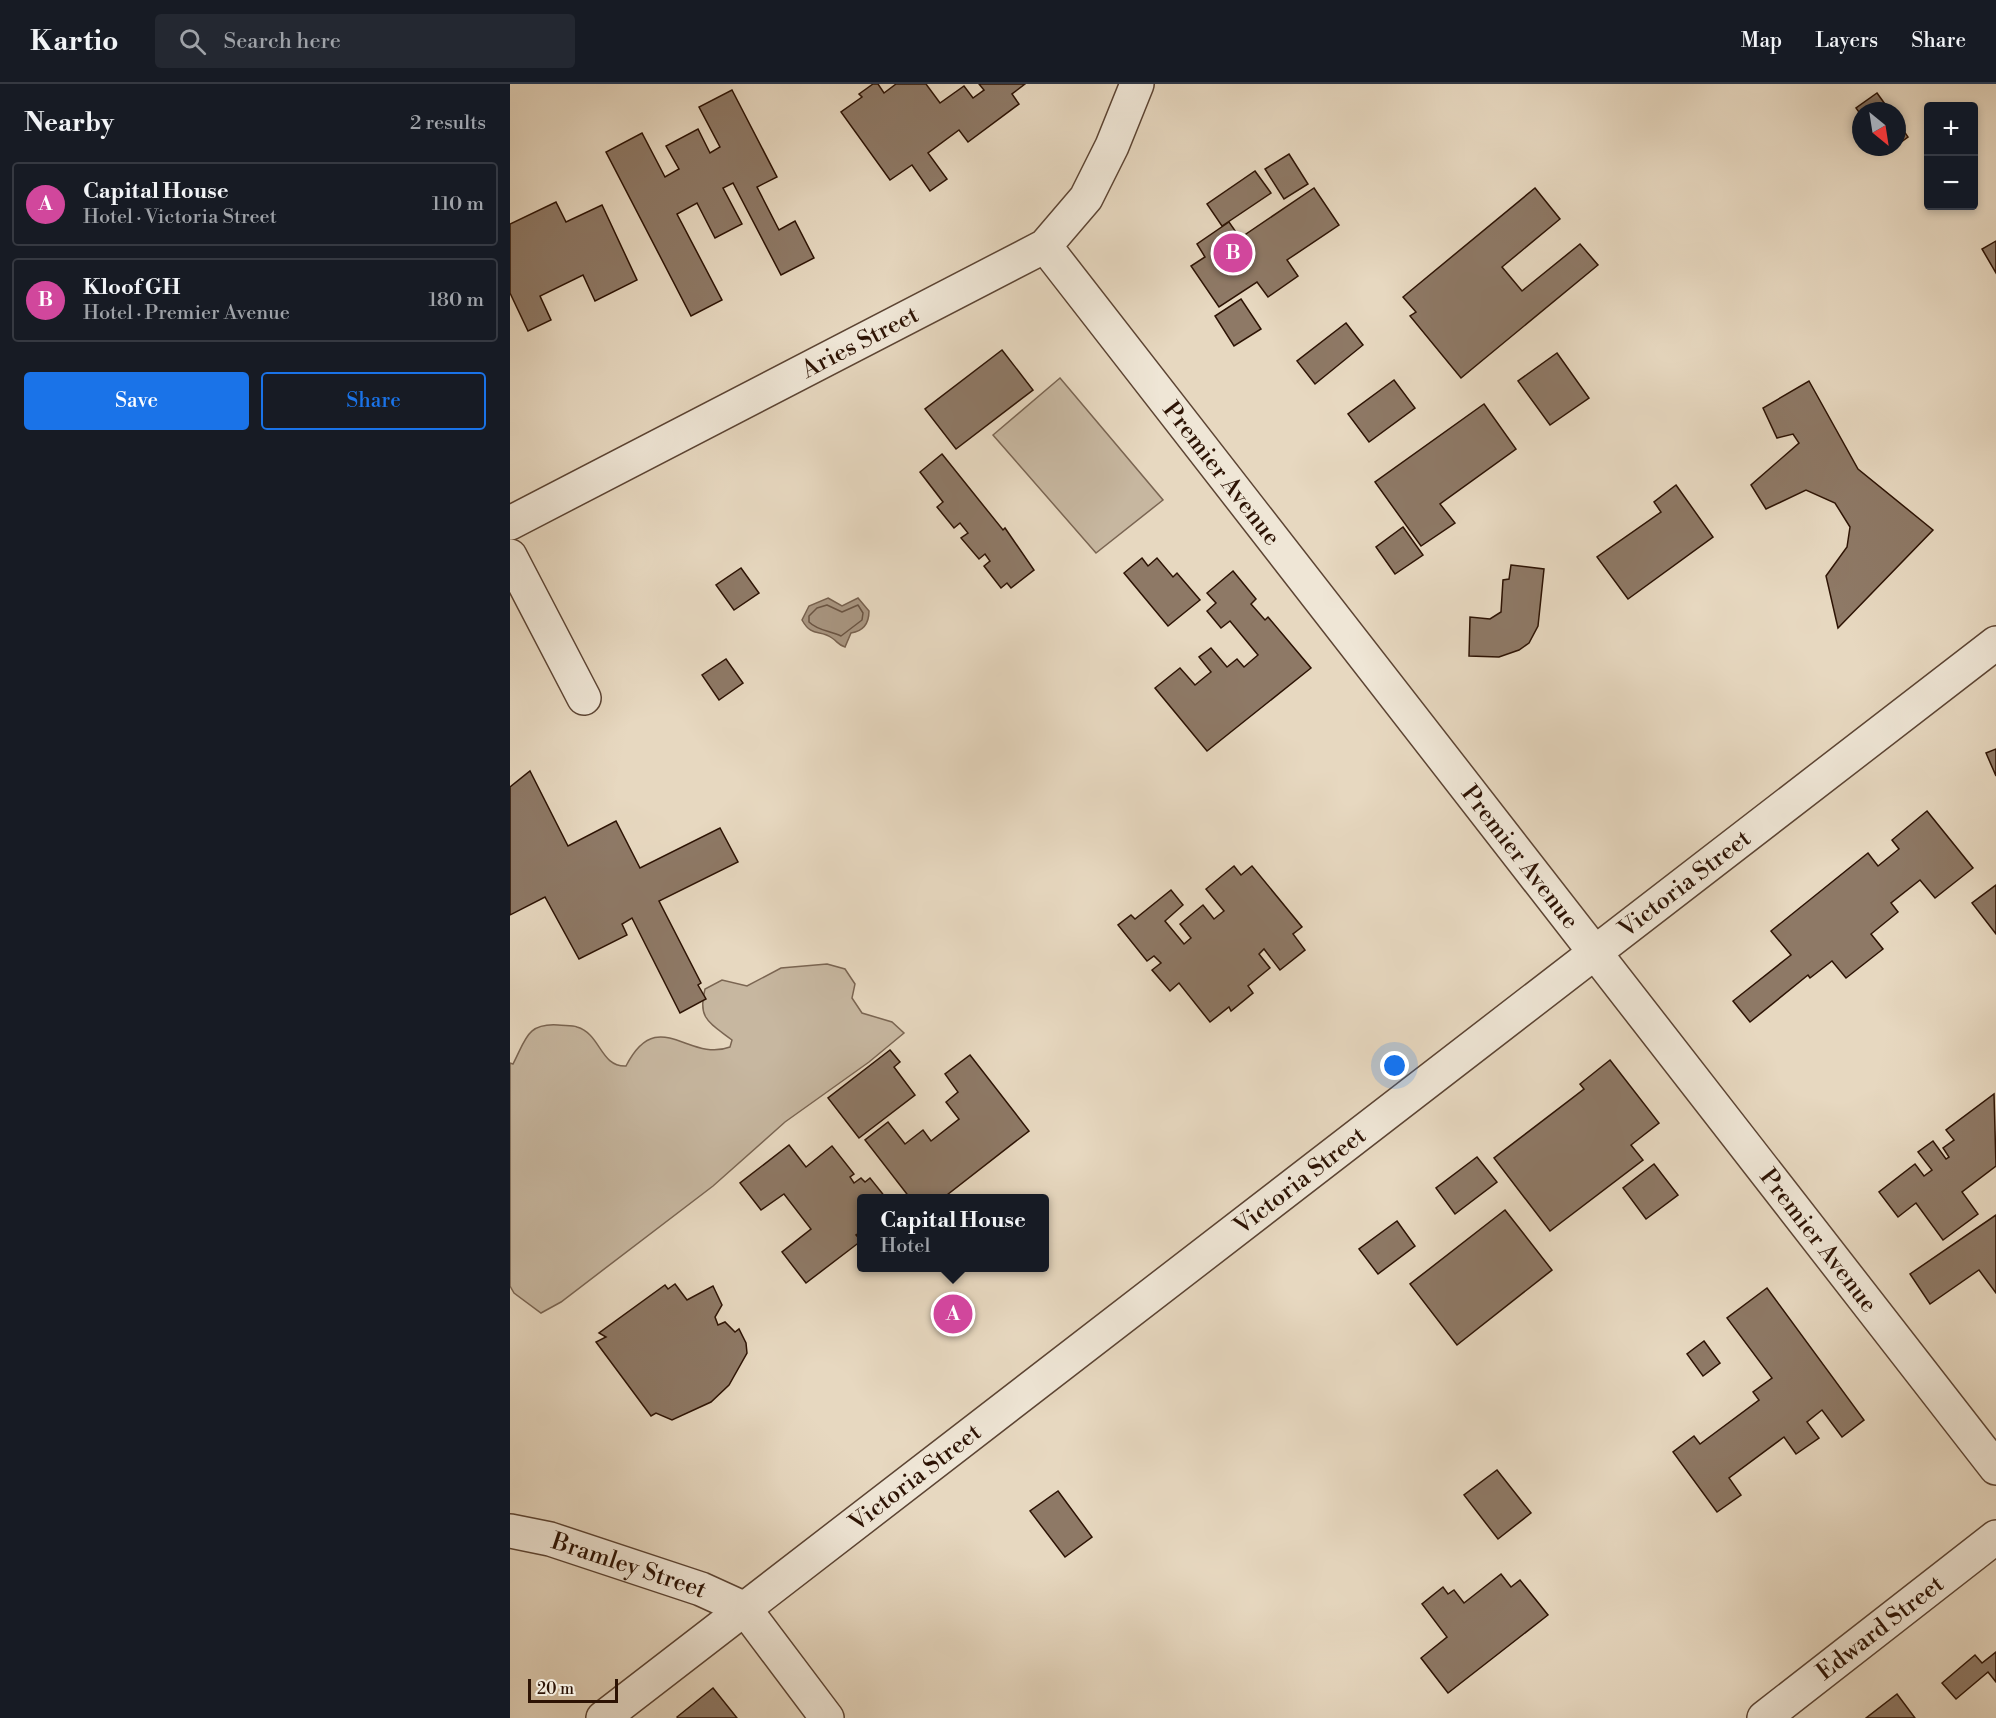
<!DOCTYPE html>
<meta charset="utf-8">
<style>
body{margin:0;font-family:"Libre Bodoni",serif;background:#242831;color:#f1f3f6}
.controls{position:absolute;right:18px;top:18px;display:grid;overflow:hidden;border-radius:6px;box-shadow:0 3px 9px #0003}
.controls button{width:54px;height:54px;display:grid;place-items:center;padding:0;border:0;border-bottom:2px solid #363941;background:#171b24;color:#f1f3f6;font:30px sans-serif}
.compass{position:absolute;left:1342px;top:18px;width:54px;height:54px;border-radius:50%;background:#171b24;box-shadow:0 3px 9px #0003;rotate:150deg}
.scale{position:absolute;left:18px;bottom:15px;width:90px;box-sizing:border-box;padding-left:6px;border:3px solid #2d1304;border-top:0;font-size:16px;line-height:21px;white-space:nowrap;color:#2d1304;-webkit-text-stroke:4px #efe6d6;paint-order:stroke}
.you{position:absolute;left:885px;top:982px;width:21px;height:21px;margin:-15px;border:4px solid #fff;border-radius:50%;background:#1a73e8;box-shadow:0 0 0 9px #1a73e833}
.badge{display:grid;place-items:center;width:39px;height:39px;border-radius:50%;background:#1a73e8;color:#fff;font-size:20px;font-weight:700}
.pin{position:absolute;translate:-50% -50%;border:3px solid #fff;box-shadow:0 2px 6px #0006}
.popup{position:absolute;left:347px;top:1110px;width:192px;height:78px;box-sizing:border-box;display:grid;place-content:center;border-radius:6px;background:#171b24;filter:drop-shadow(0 2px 4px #0005);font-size:20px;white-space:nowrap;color:#9ea1a6}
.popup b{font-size:22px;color:#f1f3f6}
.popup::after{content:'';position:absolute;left:50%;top:100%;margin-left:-12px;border:12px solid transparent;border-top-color:#171b24}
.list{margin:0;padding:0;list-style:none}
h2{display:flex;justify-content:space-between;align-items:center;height:78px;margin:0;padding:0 24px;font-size:26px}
h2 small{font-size:20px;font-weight:400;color:#9ea1a6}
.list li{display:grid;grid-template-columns:39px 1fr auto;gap:18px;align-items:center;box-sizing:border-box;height:84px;margin:0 12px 12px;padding:0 12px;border:2px solid #363941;border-radius:6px}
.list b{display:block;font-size:22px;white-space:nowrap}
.list p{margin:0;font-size:20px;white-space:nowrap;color:#9ea1a6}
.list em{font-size:20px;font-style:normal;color:#9ea1a6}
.actions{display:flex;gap:12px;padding:18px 24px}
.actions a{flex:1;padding:14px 0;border:2px solid #1a73e8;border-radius:6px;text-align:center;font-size:21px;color:#1a73e8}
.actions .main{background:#1a73e8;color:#fff}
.icon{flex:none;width:33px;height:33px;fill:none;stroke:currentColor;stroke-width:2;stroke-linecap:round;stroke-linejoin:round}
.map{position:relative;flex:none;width:1486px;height:1634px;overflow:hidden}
header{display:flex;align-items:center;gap:36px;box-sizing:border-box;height:84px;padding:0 30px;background:#171b24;border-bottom:2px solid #363941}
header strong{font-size:28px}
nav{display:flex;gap:33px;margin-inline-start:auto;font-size:21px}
.search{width:420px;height:54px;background:#242831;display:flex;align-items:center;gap:15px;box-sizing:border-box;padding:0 21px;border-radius:6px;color:#9ea1a6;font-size:22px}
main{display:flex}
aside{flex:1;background:#171b24}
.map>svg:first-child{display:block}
.green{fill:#c7b7a0;stroke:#7a6552;stroke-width:1.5}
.water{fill:#a89580;stroke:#77614e;stroke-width:1.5}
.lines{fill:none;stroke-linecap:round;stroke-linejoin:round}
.shore{stroke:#6a5442;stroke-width:1.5}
.building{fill:#8e7966;stroke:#2d1304;stroke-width:1.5}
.street-casing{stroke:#5c4433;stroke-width:36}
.street{stroke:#efe6d6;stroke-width:33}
.labels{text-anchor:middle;stroke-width:6;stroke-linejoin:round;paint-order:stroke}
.street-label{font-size:24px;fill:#2d1304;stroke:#efe6d6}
</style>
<header>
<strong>Kartio</strong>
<div class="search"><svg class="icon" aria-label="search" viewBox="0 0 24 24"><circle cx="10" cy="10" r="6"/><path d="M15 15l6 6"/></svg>Search here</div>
<nav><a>Map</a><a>Layers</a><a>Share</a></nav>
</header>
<main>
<aside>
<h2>Nearby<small>2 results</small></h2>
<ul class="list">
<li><span class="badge" style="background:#d1479c">A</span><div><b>Capital House</b><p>Hotel · Victoria Street</p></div><em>110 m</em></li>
<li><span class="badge" style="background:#d1479c">B</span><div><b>Kloof GH</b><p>Hotel · Premier Avenue</p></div><em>180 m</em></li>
</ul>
<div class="actions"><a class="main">Save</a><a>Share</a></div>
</aside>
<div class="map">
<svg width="1486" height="1634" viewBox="0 0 1486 1634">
<rect width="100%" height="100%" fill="#e7d8c0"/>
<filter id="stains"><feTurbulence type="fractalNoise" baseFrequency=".00333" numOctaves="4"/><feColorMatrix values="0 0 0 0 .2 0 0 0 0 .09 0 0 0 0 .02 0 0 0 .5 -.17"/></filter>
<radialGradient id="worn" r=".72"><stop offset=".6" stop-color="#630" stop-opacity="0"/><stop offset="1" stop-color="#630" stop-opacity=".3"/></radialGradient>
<!-- green -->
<g class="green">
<polygon points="550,294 653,416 586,469 483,351"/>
<path d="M317,880L335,885L345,900L342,914L352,929L382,938L394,949L359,978L275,1038L203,1102L51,1218L31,1229L4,1209L0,1202V979L3,980C16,955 17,939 48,941C54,942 62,941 67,943C91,950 90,983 116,982C148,920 178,979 220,963L222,956C200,939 187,935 195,905L212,896L237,902L271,884Z"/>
</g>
<!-- water -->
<path class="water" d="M318,514L332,522L348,514L359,527C359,539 354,547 341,549L335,563C328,561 328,558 322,554C310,545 302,554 292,536L299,522Z"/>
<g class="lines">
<!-- shore -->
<path class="shore" d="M317,521L332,528L348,521L353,529L352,536L331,552C321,547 308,547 299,538V532L307,524Z"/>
</g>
<!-- building -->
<g class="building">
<polygon points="363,0 368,0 374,9 386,0 416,0 430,19 454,2 463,14 474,6 469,0 515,0 502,10 509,20 458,58 449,46 418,69 437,95 420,107 402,81 380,96 331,28 352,13 349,10"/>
<polygon points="222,6 267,93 247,103 269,146 285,137 304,174 271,191 223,99 213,104 232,140 205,154 187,119 167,130 212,216 181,232 96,68 132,49 155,93 169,85 156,62 188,45 200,69 210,63 189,23"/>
<polygon points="1367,9 1380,27 1351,27 1351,31 1346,24"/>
<polygon points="1387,37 1398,53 1387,61"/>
<polygon points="779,70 798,100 774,115 755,85"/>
<polygon points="745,87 761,109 712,142 697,120"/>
<polygon points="804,104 829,141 777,176 788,192 758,213 747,198 709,223 681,182 695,173 687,160 719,138 730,154"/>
<polygon points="1025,104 1050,135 992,183 1012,207 1070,160 1088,181 951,294 900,232 906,228 893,213"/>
<polygon points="46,118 56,138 92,121 127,196 85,217 73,191 30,212 41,236 18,247 0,209 0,140"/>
<polygon points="1486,157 1486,189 1472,165"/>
<polygon points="731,215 751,245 724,262 705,232"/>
<polygon points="836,239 853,261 805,300 787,277"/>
<polygon points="492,266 523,306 446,365 415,325"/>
<polygon points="1047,269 1079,314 1040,341 1008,297"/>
<polygon points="884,296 905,324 859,358 838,330"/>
<polygon points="1299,297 1348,385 1423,446 1328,544 1316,492 1337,463 1340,443 1325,419 1296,406 1256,425 1241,401 1289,359 1283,350 1267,354 1253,324"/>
<polygon points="974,320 1006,365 930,420 945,439 911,462 865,398"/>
<polygon points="432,370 493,446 495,444 524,486 501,504 497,499 491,504 474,482 480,477 475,470 469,475 451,454 458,449 450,439 444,444 427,423 433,418 410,388"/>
<polygon points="1166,401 1203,453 1118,515 1087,473 1151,428 1144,418"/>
<polygon points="893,443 913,471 885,490 866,463"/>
<polygon points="632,474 638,482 647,474 663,493 667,489 690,516 658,542 614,489"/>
<polygon points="1001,481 1034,485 1028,542 1019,559 1009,566 989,573 959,572 960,533 980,535 991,528 993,496 999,495"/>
<polygon points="231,484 249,509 224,526 206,501"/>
<polygon points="723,487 746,515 741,520 755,536 758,533 801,584 697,667 645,604 670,584 685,601 701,588 689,573 701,564 717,583 727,575 734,583 748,571 720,537 711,544 697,527 706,519 697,509"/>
<polygon points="216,575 233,599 209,616 192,591"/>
<polygon points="1486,665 1486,692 1476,669"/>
<polygon points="20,687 58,762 106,737 130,784 210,744 228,778 149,817 191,899 188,901 196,915 170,929 122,834 112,840 117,851 69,875 35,813 0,831 0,703"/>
<polygon points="1417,727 1463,784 1425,814 1410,796 1381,819 1388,828 1361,850 1373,865 1336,894 1322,877 1300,894 1298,891 1240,938 1223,917 1281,871 1261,847 1358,769 1368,782 1389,765 1382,756"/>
<polygon points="724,782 731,791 742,782 792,843 783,850 795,866 770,886 754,865 749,870 760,884 738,902 743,909 721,927 719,923 700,938 669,899 660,907 642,886 651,879 644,872 637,877 608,841 621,831 625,835 661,806 673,821 655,837 674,860 681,854 670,840 693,821 704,835 714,827 696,805"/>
<polygon points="1486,801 1486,850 1462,819"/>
<polygon points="380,966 390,978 384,983 405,1011 349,1054 318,1014"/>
<polygon points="460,971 519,1047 433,1114 400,1114 355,1056 378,1038 395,1060 413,1046 421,1057 449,1035 436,1018 448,1008 435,990"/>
<polygon points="1100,976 1149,1039 1121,1061 1133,1076 1040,1147 984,1074 1074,1005 1070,1000"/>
<polygon points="1484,1010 1486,1082 1452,1108 1468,1130 1433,1156 1406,1119 1388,1133 1369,1108 1405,1080 1414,1092 1422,1086 1408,1068 1423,1057 1436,1075 1439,1073 1433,1064 1444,1056 1436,1046"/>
<polygon points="279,1061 296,1083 322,1062 344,1090 340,1093 344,1099 351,1094 355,1098 360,1094 376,1114 352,1114 352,1147 346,1151 351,1157 296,1199 272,1168 301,1145 274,1110 251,1126 230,1099"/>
<polygon points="967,1073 987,1098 945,1130 926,1104"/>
<polygon points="1144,1080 1168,1111 1136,1135 1113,1104"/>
<polygon points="995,1126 1042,1186 947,1261 900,1200"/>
<polygon points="1486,1131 1486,1209 1469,1186 1420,1220 1400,1190"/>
<polygon points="887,1137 905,1162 868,1190 849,1165"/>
<polygon points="165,1200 177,1216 203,1202 212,1221 205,1233 208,1241 215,1238 225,1248 229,1245 236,1259 237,1269 219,1301 201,1318 162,1336 146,1329 141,1332 86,1258 96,1253 89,1249 155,1201 158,1205"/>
<polygon points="1257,1204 1354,1336 1332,1353 1312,1326 1297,1338 1309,1354 1286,1370 1274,1353 1219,1394 1231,1411 1207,1428 1163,1368 1184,1352 1190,1360 1249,1316 1243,1308 1262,1294 1217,1234"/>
<polygon points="1194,1257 1210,1279 1193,1292 1177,1270"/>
<polygon points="987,1386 1021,1429 988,1455 954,1411"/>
<polygon points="548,1407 582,1453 555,1473 520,1427"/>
<polygon points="991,1490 1001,1503 1010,1496 1038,1531 938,1609 911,1574 937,1553 912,1520 933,1503 938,1510 944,1506 954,1519"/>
<polygon points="1486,1568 1486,1598 1478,1588 1446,1615 1432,1599 1465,1571 1472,1579"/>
<polygon points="203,1604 227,1634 168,1634 167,1633"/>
<polygon points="1387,1610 1405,1634 1356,1634"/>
</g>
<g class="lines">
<!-- street casing -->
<g class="street-casing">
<g id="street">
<path id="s1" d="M535,162L1486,1384"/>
<path id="s2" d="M0,439L535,162L576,114L602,62L627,0"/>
<polyline points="0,472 74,614"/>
<path id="s3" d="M0,1447L40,1455L191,1505L235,1525L317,1634"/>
<path id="s4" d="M93,1634L1486,559"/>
<path id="s5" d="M1254,1634L1486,1453"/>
</g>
</g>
<!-- street -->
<use href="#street" class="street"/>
</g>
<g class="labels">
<!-- street labels -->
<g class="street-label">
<text dy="8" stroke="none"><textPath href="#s2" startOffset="394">Aries Street</textPath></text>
<text dy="8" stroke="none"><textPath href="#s1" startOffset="288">Premier Avenue</textPath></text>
<text dy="8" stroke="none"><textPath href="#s1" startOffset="774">Premier Avenue</textPath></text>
<text dy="8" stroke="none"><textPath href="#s4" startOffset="1366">Victoria Street</textPath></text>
<text dy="8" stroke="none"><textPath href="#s4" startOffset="880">Victoria Street</textPath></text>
<text dy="8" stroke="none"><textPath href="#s1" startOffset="1260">Premier Avenue</textPath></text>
<text dy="8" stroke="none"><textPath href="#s4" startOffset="394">Victoria Street</textPath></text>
<text dy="8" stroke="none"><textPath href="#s3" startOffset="124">Bramley Street</textPath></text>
<text dy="8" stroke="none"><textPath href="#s5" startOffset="147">Edward Street</textPath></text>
</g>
</g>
<rect width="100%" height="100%" filter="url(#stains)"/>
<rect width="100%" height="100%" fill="url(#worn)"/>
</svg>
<div class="controls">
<button>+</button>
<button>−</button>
</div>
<svg class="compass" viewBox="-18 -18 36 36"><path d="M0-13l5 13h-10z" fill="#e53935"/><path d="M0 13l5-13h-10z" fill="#9ea1a6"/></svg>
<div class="scale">20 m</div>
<div class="you"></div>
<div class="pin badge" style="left:443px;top:1230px;background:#d1479c">A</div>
<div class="popup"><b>Capital House</b>Hotel</div>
<div class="pin badge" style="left:723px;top:169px;background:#d1479c">B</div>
</div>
</main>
